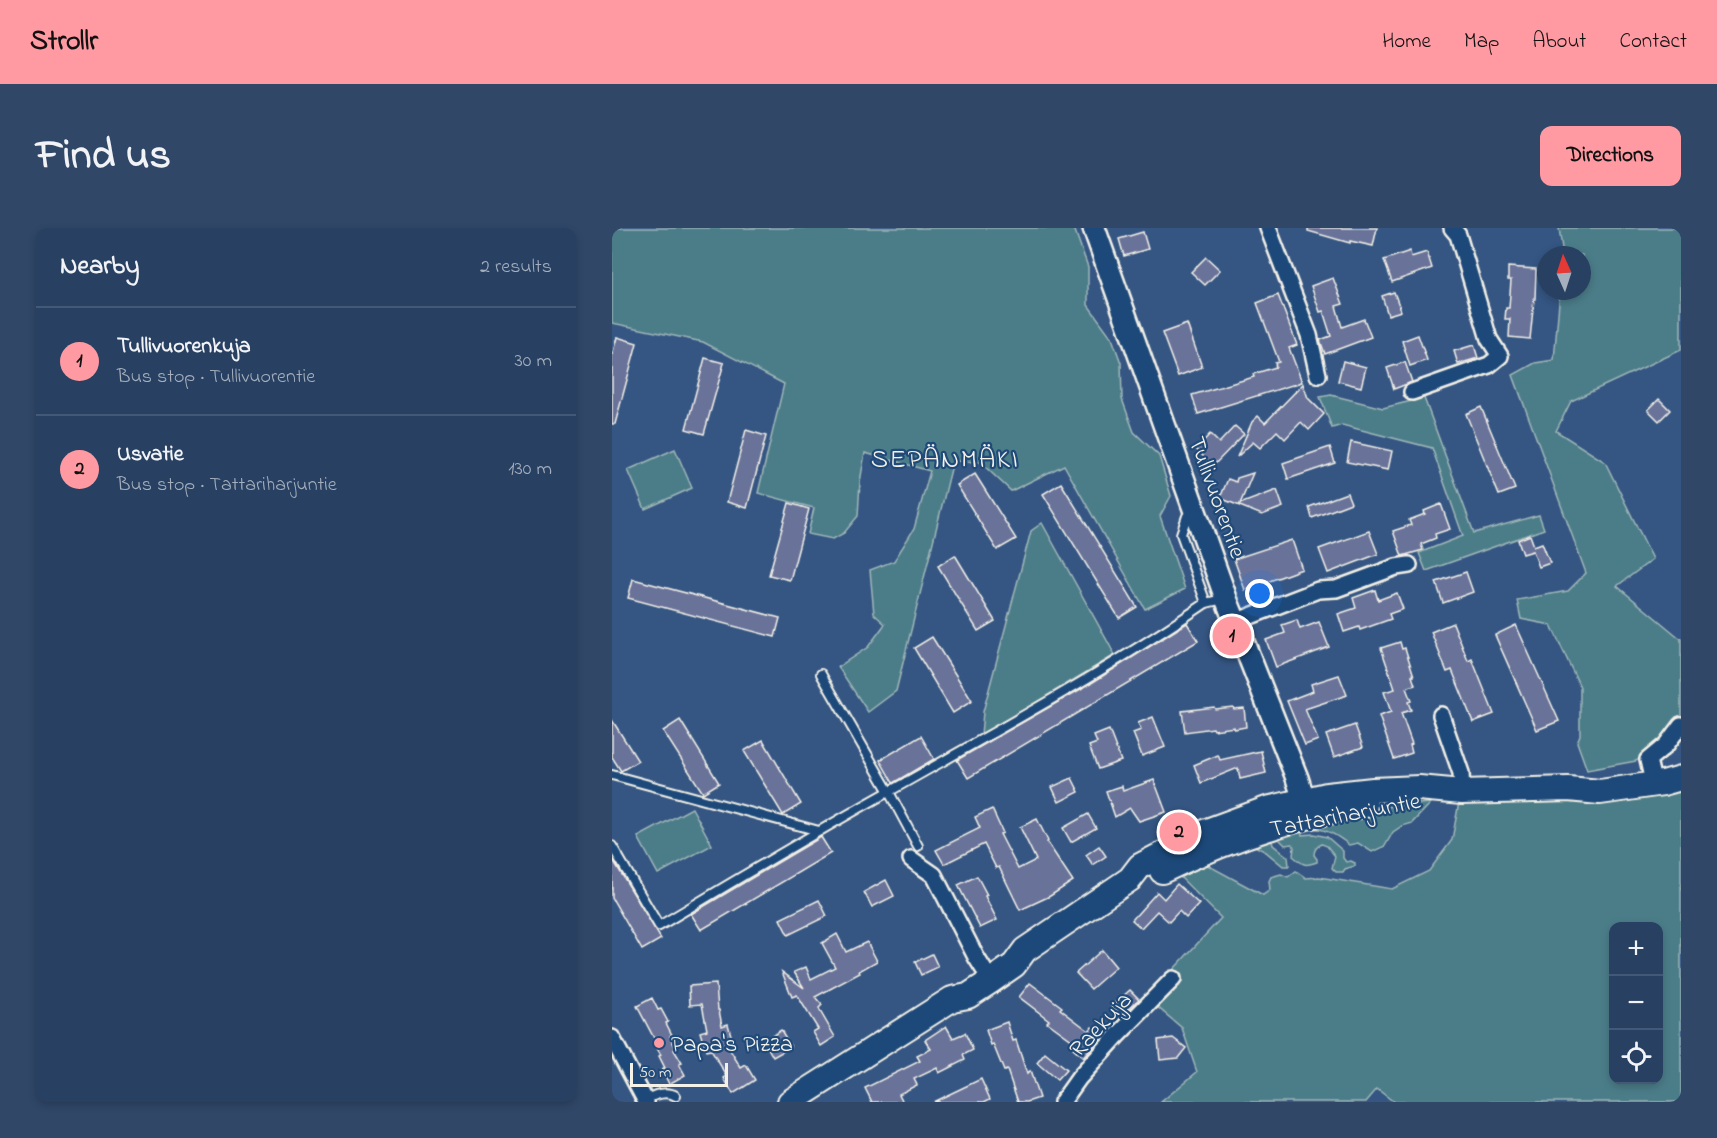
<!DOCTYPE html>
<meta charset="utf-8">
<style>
body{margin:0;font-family:"Indie Flower",sans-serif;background:#304768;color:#f1f3f6}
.controls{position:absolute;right:18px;bottom:18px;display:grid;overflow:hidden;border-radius:12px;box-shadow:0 3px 9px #0003}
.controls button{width:54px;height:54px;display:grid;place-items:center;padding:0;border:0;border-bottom:2px solid #445977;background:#284062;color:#f1f3f6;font:30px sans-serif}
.compass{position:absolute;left:925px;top:18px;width:54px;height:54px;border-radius:50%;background:#284062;box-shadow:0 3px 9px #0003;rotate:357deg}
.scale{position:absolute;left:18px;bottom:15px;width:98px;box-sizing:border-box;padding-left:6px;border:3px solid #f4f1e8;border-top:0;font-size:16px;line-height:21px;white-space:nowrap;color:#f4f1e8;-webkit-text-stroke:4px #1f4a7a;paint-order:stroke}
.you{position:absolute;left:648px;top:366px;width:21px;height:21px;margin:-15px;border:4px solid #fff;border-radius:50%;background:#1a73e8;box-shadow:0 0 0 9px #1a73e833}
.badge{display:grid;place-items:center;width:39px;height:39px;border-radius:50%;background:#ff9aa2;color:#111;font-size:20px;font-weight:700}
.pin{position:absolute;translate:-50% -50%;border:3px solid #fff;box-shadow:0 2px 6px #0006}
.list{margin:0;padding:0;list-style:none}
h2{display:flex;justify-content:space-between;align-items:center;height:78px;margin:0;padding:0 24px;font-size:26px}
h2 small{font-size:20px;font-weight:400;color:#a5afbe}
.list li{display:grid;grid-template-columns:39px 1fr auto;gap:18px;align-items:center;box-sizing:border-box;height:108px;padding:0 24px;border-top:2px solid #445977}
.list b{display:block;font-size:22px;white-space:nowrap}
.list p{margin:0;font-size:20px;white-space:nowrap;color:#a5afbe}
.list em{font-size:20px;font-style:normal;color:#a5afbe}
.icon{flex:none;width:33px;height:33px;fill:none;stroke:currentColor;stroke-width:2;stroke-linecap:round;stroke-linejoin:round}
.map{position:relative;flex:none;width:1069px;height:874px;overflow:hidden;border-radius:12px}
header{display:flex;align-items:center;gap:36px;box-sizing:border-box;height:84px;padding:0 30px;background:#ff9aa2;color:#111}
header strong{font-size:28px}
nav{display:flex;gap:33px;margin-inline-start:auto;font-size:21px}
.intro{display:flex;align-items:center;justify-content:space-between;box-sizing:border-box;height:144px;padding:0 36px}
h1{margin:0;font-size:42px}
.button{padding:15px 27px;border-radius:12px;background:#ff9aa2;color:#111;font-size:21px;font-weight:700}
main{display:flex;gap:36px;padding:0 36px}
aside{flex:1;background:#284062;border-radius:12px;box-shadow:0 3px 9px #0003}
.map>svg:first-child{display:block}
.green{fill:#4b7d89;stroke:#a0b7b8;stroke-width:1.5;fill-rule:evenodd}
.building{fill:#697299;stroke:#f4f1e8;stroke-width:1.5}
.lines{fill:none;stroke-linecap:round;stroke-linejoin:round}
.service-casing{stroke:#f4f1e8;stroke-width:12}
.minor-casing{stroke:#f4f1e8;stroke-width:20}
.secondary-casing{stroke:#f4f1e8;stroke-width:26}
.primary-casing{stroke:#f4f1e8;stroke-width:28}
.service{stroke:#1f4a7a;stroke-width:8}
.minor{stroke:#1f4a7a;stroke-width:15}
.secondary{stroke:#1f4a7a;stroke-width:21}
.primary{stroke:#1f4a7a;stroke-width:24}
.poi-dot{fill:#ff9aa2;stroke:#1f4a7a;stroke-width:2}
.labels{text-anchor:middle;stroke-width:4.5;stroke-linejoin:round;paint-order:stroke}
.street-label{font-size:24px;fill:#f4f1e8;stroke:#1f4a7a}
.poi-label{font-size:24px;fill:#f4f1e8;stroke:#1f4a7a;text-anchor:start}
.quarter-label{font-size:27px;letter-spacing:1.5px;fill:#f4f1e8;stroke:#1f4a7a}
</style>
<header>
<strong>Strollr</strong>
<nav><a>Home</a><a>Map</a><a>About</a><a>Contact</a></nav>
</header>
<div class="intro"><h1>Find us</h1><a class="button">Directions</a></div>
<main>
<aside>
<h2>Nearby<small>2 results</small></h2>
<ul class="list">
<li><span class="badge">1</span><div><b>Tullivuorenkuja</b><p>Bus stop · Tullivuorentie</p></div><em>30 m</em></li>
<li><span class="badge">2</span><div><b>Usvatie</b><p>Bus stop · Tattariharjuntie</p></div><em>130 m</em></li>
</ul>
</aside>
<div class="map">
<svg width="1069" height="874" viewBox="0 0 1069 874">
<rect width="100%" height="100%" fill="#355683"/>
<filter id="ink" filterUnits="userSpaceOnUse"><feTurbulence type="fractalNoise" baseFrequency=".0167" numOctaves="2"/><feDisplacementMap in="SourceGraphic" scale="12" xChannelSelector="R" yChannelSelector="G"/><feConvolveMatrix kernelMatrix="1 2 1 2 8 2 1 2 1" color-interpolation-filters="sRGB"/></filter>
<g filter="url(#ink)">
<!-- green -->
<g class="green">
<polygon points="0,0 462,0 476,39 476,77 500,110 509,135 510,171 522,204 547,228 559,268 548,288 573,361 533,381 452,237 399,263 368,234 341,233 284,463 256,484 226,439 256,419 273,396 262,386 258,342 282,333 302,301 318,243 253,225 248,254 246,288 232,305 221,311 196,306 202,280 146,265 172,156 91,114 0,95"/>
<polygon points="947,0 1069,0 1069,122 959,173 944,203 993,234 1041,331 1005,358 1069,411 1069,491 1055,511 1024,533 975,542 965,514 968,507 968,459 939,397 909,391 905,372 956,363 974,345 901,147 923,135 942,132 948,63 970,63 970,27 951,27"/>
<polygon points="719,167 771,180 812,170 862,305 927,287 932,301 814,343 807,325 851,308 820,220 730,197 720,200 708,169"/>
<polygon points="63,221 80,260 33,281 16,242"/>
<polygon points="430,295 503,427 369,507 371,484 419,303"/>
<path d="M1069,553V874H782L765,861L754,874H549L585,844L570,800L543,777L570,754L560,743L609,690L568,649L592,635L651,667L658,662L657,653L659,649L669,646L676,649L684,643L694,650L707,649L780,661L817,643L840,612L847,574ZM1002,698H1046V852H1002Z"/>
<path d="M819,575L800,595L790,598L781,604L773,618L760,624L746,615L737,617C724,606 707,597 690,602L689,604L690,607L702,606L715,609L731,623V630L734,634L739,633L743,635V638L733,641L731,644H724L720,640L723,628L715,618L710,616C705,618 702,621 702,627L705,631V634C691,639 691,636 681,628L682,619L680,616L673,617L667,611L660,613L661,617L676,629L677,638H671L654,624L639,616L760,580Z"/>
<polygon points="80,580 100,617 46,646 26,609"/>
</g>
<!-- building -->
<g class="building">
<polygon points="696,0 765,0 761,18 738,13 738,15 696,3"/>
<polygon points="531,4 536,21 512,28 507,11"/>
<polygon points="798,23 799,29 815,24 820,40 780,54 772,32"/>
<polygon points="594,29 608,42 593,57 579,44"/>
<polygon points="896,39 924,41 923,71 922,71 918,111 897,109 898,91 893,91 894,80 897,80 899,52 896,52"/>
<polygon points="721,50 731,76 724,78 730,99 752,91 759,109 713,126 708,112 719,108 711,83 708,84 699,58"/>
<polygon points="782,64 789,83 776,87 770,68"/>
<polygon points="666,67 685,117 677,120 690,154 586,186 580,167 642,149 641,146 664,139 663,135 667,134 645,75"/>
<polygon points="575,96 590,139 566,148 550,105"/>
<polygon points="806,107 815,132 798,138 790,113"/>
<polygon points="5,109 25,115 3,196 0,196 0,128"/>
<polygon points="862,117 866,130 846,136 842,123"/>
<polygon points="93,130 112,135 92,206 74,201"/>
<polygon points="731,133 754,139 749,159 726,153"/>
<polygon points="793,134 800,154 782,161 775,140"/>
<polygon points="691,156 696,170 712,186 697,202 689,194 673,211 665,203 648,220 641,214 625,229 640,194 646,188 653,195"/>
<polygon points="1047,171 1058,182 1047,193 1036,182"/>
<polygon points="869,179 903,261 887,267 854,186"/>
<polygon points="623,198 632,206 601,238 584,221 598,206 607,215"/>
<polygon points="134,202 154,208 135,280 115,274"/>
<polygon points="739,214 780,223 776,242 735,234"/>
<polygon points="718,219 723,235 676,251 671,235"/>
<polygon points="641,245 628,276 665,262 671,279 650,287 608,270 616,251 624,254 625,250"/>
<polygon points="363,246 404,311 385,322 345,257"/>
<polygon points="449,255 525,379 507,390 431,266"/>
<polygon points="735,265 739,275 700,290 697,279"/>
<polygon points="177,275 197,281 178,352 157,347"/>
<polygon points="829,276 838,301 823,306 824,310 809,316 811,322 790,328 781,303 799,297 797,292 813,286 812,283"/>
<polygon points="757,303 766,326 716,345 707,321"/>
<polygon points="918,307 922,318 930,315 938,335 927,339 921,323 911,326 906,312"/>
<polygon points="680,312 690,341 633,362 622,331"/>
<polygon points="343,327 383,393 366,403 326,338"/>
<polygon points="854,344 861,364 831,375 824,354"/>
<polygon points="21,351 168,390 163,409 16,370"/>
<polygon points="763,362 766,372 785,365 791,381 777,386 779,391 748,402 747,399 732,404 726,386 744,380 741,370"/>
<polygon points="685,392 688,401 707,394 717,419 664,439 654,412 673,405 670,397"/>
<polygon points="575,395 586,413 356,550 345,532 481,454"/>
<polygon points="841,395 856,433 860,431 882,486 861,494 840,442 835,444 819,404"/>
<polygon points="904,397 947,493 925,502 883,407"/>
<polygon points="320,409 360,473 341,485 302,420"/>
<polygon points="788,414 790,421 793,420 802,448 800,448 803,457 794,460 799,473 796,474 799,482 789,485 800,516 798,517 800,525 782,531 767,488 779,484 772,464 783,461 769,420"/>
<polygon points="727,447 735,467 693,481 706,512 693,517 675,473 701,463 699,456"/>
<polygon points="602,479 603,481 621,479 622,481 632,480 634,499 622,501 622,499 602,502 601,500 573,504 570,483"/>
<polygon points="541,489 553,519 530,528 521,505 529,502 526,495"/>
<polygon points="0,492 26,533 9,543 0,529"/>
<polygon points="68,492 107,555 91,565 51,503"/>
<polygon points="743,497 751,519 722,529 714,507"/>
<polygon points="497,502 509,533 486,541 477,518 485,515 482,508"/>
<polygon points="309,508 322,531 281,555 268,532"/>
<polygon points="151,512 189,576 171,587 132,523"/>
<polygon points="649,523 654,545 628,551 626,540 589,555 582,537 606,527 608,532"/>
<polygon points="460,550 467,564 447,574 440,559"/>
<polygon points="542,552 554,584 527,593 518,580 503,589 494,563 510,558 511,563"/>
<polygon points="380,581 391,605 388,606 406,641 424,632 408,599 425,591 436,613 435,614 461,653 438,668 408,682 387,639 384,640 372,616 332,636 324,622 368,600 363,589"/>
<polygon points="476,586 484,600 459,614 451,600"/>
<polygon points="209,609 219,625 89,702 79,686"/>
<polygon points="487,618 494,628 481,637 474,627"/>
<polygon points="0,630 49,711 30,722 0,670"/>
<polygon points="365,648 375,667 373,668 385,692 368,700 346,657"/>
<polygon points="274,652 282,668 260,679 252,664"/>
<polygon points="565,656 587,676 574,690 567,683 557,694 545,683 529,700 520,692 545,664 552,671"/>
<polygon points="207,672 215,688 176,707 168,691"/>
<polygon points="225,706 234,724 255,714 265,733 247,743 248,745 203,769 210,777 207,780 208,783 223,809 209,818 201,804 206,801 185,767 180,769 170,744 192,760 182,744 194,739 199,751 223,739 210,715"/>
<polygon points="490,722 504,739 479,761 464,745"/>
<polygon points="320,726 326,739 309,747 303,734"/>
<polygon points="418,755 450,779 448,781 477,803 480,799 490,808 471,830 461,821 465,816 435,794 437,792 407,769"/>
<polygon points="104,756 106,782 107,782 110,798 116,796 121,815 115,817 129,840 134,837 143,852 121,866 112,850 115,848 99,822 94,823 88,804 95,802 90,776 78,777 77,758"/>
<polygon points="518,762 527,771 509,788 500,778"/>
<polygon points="40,770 46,782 49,781 56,794 54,795 60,807 58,808 64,821 62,822 70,835 67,836 73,847 57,856 50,842 53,840 47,828 49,827 42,815 44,814 25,778"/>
<polygon points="395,794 401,813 404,812 415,846 418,843 427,870 415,874 406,874 395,842 392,843 381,816 379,817 374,802"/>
<polygon points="334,798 341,810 353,805 361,822 351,827 353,832 327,845 325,840 302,851 305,857 287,866 291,874 260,874 253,860 308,833 305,828 319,821 313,812"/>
<polygon points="169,802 179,819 161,829 152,813"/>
<polygon points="561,810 574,820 566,830 548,832 546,812"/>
<polygon points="433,825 454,842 445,852 425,835"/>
<polygon points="369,851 378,871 372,874 321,874"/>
</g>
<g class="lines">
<!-- service casing -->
<g class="service-casing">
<g id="service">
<polyline points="583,285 575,288 569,306 594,375"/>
<polyline points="209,446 277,564 306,618"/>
<polyline points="0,547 207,603"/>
<path d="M0,618L47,698C124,652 200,606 278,563C384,503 493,444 594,375L607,372L614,373"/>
<path d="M33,872C42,867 54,862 64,868"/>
</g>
</g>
<!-- minor casing -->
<g class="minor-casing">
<g id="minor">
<polyline points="656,0 697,107 706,147"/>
<polyline points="800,164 877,137 888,128 877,111 846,7 840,0"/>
<polyline points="623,394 706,362 724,361 784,339 797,337"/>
<polyline points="829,487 849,545 850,564"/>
<polyline points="1039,545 1036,532 1054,517 1069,497"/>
<polyline points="299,631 322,647 364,729 379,753"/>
<polyline points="0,810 34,874"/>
<polyline points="450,874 467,850 505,808 561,751"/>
</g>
</g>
<!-- secondary casing -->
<g class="secondary-casing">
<polyline id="secondary" points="482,0 615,373 685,550 697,588"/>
</g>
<!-- primary casing -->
<g class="primary-casing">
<g id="primary">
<path d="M550,643C614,612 682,588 753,577"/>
<polyline points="178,874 340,771 356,768 379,753 402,737 413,722 518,651 528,638 595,603 655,581 715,567 761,562 807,560 850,564 956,561 988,564 1051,555 1069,550"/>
</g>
</g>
<!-- service -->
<use href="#service" class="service"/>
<!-- minor -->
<use href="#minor" class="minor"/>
<!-- secondary -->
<use href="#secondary" class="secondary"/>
<!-- primary -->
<use href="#primary" class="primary"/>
</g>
</g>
<!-- markers -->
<circle class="poi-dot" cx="47" cy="815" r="6"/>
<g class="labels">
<!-- street labels -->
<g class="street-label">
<text transform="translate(606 269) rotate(70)" y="8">Tullivuorentie</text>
<text transform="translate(733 586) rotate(-11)" y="8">Tattariharjuntie</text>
<text transform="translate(488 796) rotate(-47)" y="8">Raekuja</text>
</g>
<!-- poi labels -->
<g class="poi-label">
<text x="59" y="823">Papa's Pizza</text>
</g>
<!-- quarter labels -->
<g class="quarter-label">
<text x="333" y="239">SEPÄNMÄKI</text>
</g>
</g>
</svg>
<div class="controls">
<button>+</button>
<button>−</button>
<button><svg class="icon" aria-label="locate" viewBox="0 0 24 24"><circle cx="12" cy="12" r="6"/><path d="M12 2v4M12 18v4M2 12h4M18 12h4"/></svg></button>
</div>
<svg class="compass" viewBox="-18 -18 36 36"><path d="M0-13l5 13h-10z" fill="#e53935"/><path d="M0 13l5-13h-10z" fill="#a5afbe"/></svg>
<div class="scale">50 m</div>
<div class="you"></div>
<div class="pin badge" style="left:620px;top:408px">1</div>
<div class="pin badge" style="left:567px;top:604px">2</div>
</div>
</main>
